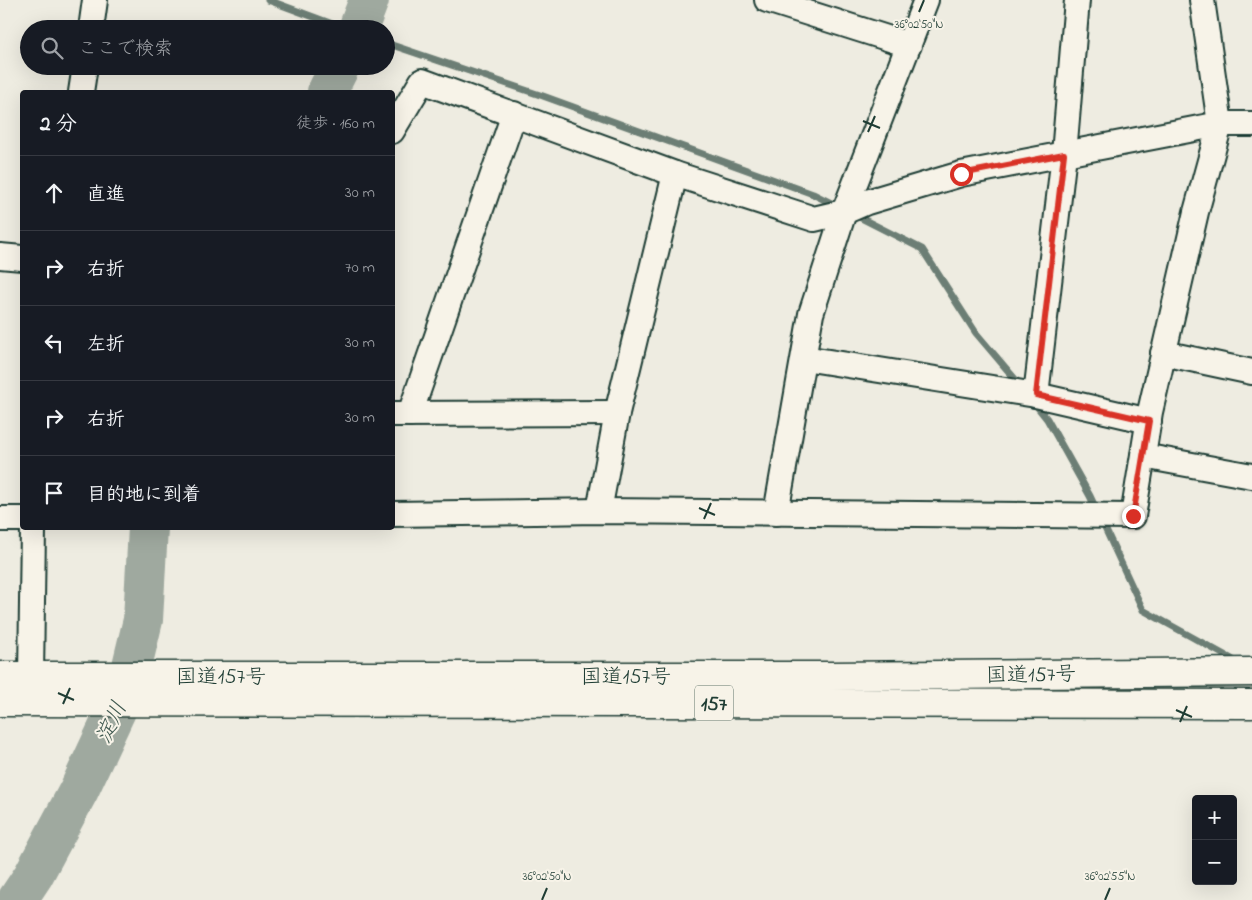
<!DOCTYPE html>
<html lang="ja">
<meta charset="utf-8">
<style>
body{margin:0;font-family:"Indie Flower","Klee One",sans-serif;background:#242831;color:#f1f3f6}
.controls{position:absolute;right:15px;bottom:15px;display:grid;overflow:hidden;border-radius:5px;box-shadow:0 5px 20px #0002}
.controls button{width:45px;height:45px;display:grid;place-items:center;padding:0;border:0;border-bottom:1px solid #363941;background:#171b24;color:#f1f3f6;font:25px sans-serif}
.stop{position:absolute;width:15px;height:15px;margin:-11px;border:4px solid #d93025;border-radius:50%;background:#fff}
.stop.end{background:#d93025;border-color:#fff;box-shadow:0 1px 5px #0008}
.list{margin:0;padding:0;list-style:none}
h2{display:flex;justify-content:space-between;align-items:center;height:65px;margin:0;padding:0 20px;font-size:21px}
h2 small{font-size:16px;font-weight:400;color:#9ea1a6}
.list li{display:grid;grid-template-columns:32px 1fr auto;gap:15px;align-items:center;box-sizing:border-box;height:75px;padding:0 20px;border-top:1px solid #363941}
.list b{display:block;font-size:19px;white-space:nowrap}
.list em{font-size:16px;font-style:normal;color:#9ea1a6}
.icon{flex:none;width:28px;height:28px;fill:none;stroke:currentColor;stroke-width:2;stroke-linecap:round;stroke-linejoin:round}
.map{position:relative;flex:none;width:1252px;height:900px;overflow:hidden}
.search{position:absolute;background:#171b24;box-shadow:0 5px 20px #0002;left:20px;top:20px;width:375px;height:55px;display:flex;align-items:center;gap:12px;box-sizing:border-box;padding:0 18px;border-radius:28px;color:#9ea1a6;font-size:19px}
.panel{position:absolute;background:#171b24;box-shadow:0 5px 20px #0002;left:20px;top:90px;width:375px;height:440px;border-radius:5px}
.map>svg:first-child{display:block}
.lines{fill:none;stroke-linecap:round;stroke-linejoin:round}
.stream{stroke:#6c7e74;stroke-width:7}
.river{stroke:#9fa99f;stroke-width:40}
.street-casing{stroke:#1f3d34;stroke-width:28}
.highway-casing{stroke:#1f3d34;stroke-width:31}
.street{stroke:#f7f3e8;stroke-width:24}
.highway{stroke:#f7f3e8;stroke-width:28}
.route{stroke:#d93025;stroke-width:6}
.ticks{fill:none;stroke:#1f3d34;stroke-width:2}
.labels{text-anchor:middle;stroke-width:4;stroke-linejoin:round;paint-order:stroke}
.shield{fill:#f7f3e8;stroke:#60746a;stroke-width:1}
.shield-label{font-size:20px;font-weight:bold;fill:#1f3d34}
.street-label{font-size:21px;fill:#1f3d34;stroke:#f7f3e8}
.water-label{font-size:22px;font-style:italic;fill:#3f584f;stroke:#f7f3e8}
.ticks-label{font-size:12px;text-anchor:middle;fill:#1f3d34;stroke:#f7f3e8;stroke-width:4;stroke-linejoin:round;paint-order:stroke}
</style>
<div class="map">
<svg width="1252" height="900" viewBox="0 0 1252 900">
<rect width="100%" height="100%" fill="#eeece1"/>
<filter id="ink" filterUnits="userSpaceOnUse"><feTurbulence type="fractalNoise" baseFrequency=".02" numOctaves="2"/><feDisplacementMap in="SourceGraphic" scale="10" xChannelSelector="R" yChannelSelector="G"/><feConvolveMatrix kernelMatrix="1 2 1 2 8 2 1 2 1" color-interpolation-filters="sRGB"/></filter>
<g filter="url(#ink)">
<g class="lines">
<!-- stream -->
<g class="stream">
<polyline points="268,0 346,29"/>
<polyline points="386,43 543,96 813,194 839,207"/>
<polyline points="853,214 922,249 976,333 1021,386"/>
<polyline points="1032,400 1047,419 1090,496 1143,610 1239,663"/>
</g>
<!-- river -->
<g class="river">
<polyline points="358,29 369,0"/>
<polyline points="327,92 340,66"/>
<polyline points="17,900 33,876 79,790 127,687 143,620 148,528"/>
</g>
<!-- street casing -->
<g class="street-casing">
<g id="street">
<polyline points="767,0 909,45"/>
<polyline points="91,29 95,0"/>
<polyline points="81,92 85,66"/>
<polyline points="392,131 422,81 675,174 814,219 844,212 867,202 961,174 1220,124 1252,124"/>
<polyline points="0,256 22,258"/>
<polyline points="1163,353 1252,372"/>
<polyline points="804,358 1036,395 1149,421"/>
<polyline points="1036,395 1064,154 1077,0"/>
<polyline points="392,414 617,413"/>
<polyline points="410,414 514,114"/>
<polyline points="1143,456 1252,476"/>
<polyline points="599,511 617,413 675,174"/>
<polyline points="776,513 811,314 844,212 926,0"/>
<polyline points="392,514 599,511 1133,516 1150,412 1196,212 1220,124 1202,0"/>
<polyline points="0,519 22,519"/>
<polyline points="31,676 33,528"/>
</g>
</g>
<!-- highway casing -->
<g class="highway-casing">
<g id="highway">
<polyline points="0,676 831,676 1252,672"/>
<polyline points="0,702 1252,704"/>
</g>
</g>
<!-- street -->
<use href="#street" class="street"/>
<!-- highway -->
<use href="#highway" class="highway"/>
</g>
</g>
<g class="lines" filter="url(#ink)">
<!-- route -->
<polyline class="route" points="961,174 1064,154 1036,395 1149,421 1133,516"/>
</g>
<!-- ticks -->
<path class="ticks" d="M919,12L924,0M863,121L880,128M868,132L875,116M699,508L715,515M704,519L711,503M58,693L74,700M63,704L70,688M1176,710L1192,717M1180,722L1187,706M542,900L547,888M1105,900L1110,888"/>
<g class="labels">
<!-- shield labels -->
<rect class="shield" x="695" y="685.5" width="38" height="35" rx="4"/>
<g class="shield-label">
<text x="714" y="710">157</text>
</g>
<!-- street labels -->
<g class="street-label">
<text transform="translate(1031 674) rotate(-1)" y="7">国道157号</text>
<text x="221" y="683">国道157号</text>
<text x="626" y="683">国道157号</text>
</g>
<!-- water labels -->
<g class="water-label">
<text transform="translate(110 722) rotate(-65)" y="8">淀川</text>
</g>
</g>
<g class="ticks-label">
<text x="919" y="28">36°02'50"N</text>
<text x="547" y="880">36°02'50"N</text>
<text x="1110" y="880">36°02'55"N</text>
</g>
</svg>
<div class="controls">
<button>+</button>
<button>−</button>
</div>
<div class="stop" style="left:961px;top:174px"></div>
<div class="stop end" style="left:1133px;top:516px"></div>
<div class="search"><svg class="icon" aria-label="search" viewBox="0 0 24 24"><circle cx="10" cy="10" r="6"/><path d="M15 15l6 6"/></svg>ここで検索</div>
<section class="panel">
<h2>2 分<small>徒歩 · 160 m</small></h2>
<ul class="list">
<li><svg class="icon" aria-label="ahead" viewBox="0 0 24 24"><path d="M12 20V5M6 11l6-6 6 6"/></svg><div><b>直進</b></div><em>30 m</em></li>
<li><svg class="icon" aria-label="right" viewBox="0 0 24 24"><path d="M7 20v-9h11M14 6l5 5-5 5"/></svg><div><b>右折</b></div><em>70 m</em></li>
<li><svg class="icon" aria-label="left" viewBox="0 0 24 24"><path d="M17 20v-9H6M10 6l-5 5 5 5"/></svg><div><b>左折</b></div><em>30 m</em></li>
<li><svg class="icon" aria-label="right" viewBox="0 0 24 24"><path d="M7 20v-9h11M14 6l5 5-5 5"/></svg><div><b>右折</b></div><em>30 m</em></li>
<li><svg class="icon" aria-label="arrive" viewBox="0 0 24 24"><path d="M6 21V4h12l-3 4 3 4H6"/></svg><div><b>目的地に到着</b></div></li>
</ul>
</section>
</div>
